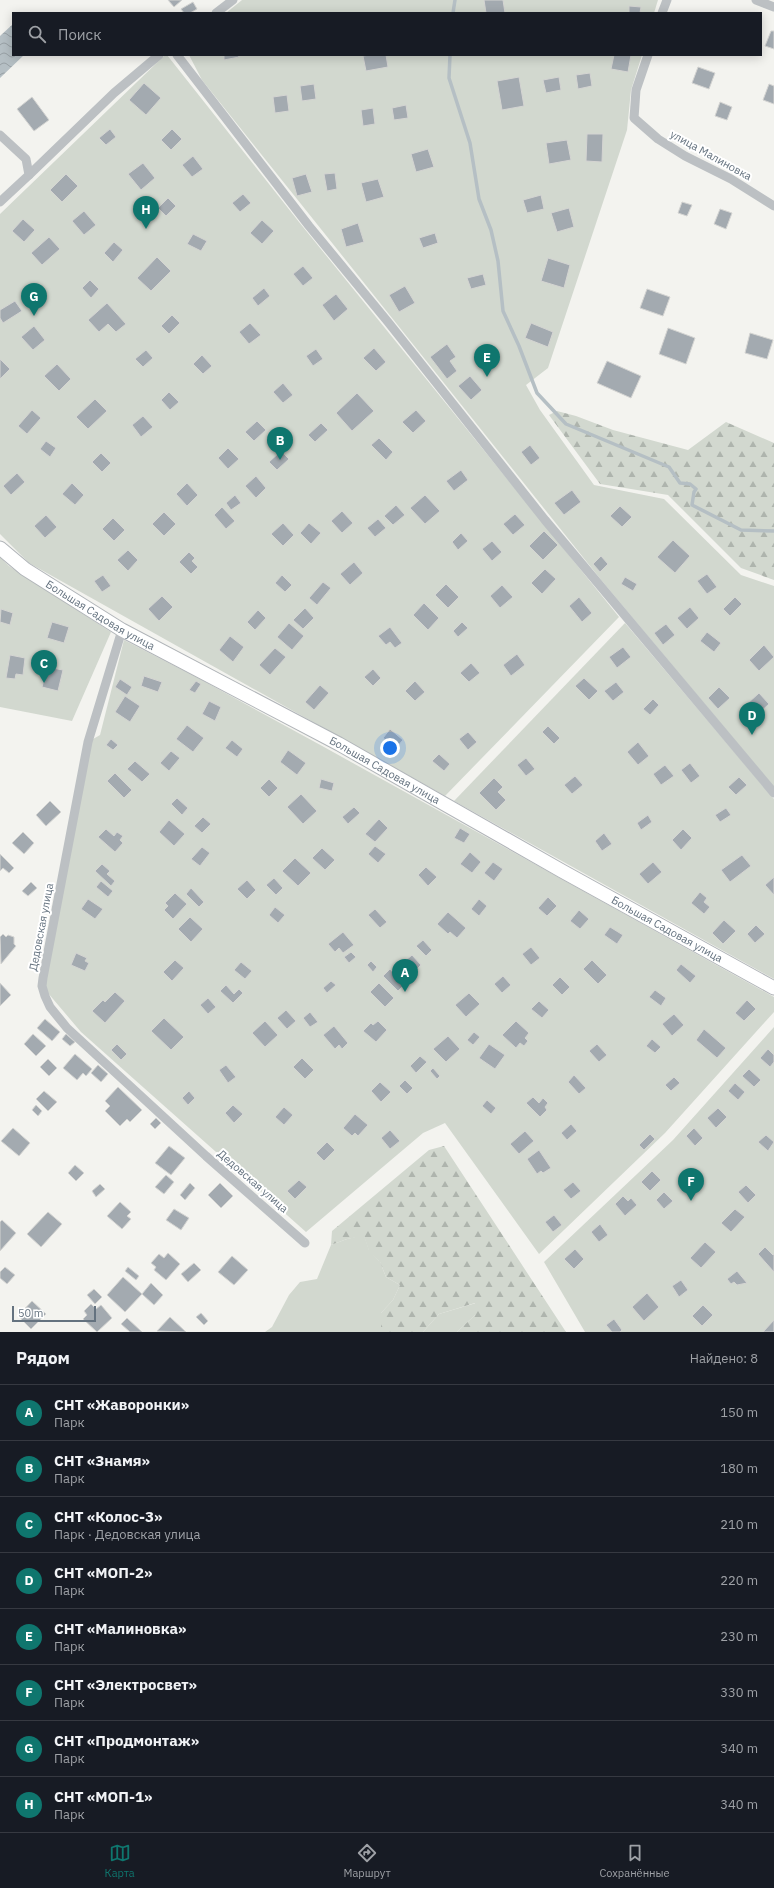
<!DOCTYPE html>
<html lang="ru">
<meta charset="utf-8">
<style>
body{margin:0;font-family:"IBM Plex Sans",sans-serif;background:#20242c;color:#f1f3f6}
.scale{position:absolute;left:12px;bottom:10px;width:84px;box-sizing:border-box;padding-left:4px;border:2px solid #64727f;border-top:0;font-size:11px;line-height:14px;white-space:nowrap;color:#64727f;-webkit-text-stroke:3px #fff;paint-order:stroke}
.you{position:absolute;left:390px;top:748px;width:14px;height:14px;margin:-10px;border:3px solid #fff;border-radius:50%;background:#1a73e8;box-shadow:0 0 0 6px #1a73e833}
.badge{display:grid;place-items:center;width:26px;height:26px;border-radius:50%;background:#0f766e;color:#fff;font-size:13px;font-weight:700}
.pin{position:absolute;translate:-50% -33px;filter:drop-shadow(0 1px 2px #0008)}
.pin::after{content:'';position:absolute;top:21px;width:14px;height:12px;background:inherit;clip-path:polygon(0 0,100% 0,50% 100%)}
.list{margin:0;padding:0;list-style:none}
h2{display:flex;justify-content:space-between;align-items:center;height:52px;margin:0;padding:0 16px;font-size:17px}
h2 small{font-size:13px;font-weight:400;color:#9ea1a6}
.list li{display:grid;grid-template-columns:26px 1fr auto;gap:12px;align-items:center;box-sizing:border-box;height:56px;padding:0 16px;border-top:1px solid #363941}
.list b{display:block;font-size:15px;white-space:nowrap}
.list p{margin:0;font-size:13px;white-space:nowrap;color:#9ea1a6}
.list em{font-size:13px;font-style:normal;color:#9ea1a6}
.icon{flex:none;width:22px;height:22px;fill:none;stroke:currentColor;stroke-width:2;stroke-linecap:round;stroke-linejoin:round}
.map{position:relative;flex:none;width:774px;height:1332px;overflow:hidden}
.search{position:absolute;background:#171b24;box-shadow:0 2px 10px #0003;left:12px;right:12px;top:12px;height:44px;display:flex;align-items:center;gap:10px;box-sizing:border-box;padding:0 14px;border-radius:0px;color:#9ea1a6;font-size:15px}
.sheet{height:500px;background:#171b24}
nav{display:flex;justify-content:space-around;align-items:center;box-sizing:border-box;height:56px;border-top:1px solid #363941;background:#171b24;font-size:11px;color:#9ea1a6}
nav a{display:grid;justify-items:center;gap:2px}
nav .on{color:#0f766e}
.map>svg:first-child{display:block}
.green{fill:#d2d8cf}
.forest{fill:url(#forest-firs)}
.water{fill:url(#water-waves)}
.lines{fill:none;stroke-linecap:round;stroke-linejoin:round}
.stream{stroke:#b5bfc4;stroke-width:3.5}
.building{fill:#a3aab0;stroke:#d4d4d2}
.secondary-casing{stroke:#b1b5b9;stroke-width:15}
.street{stroke:#bcc0c3;stroke-width:9}
.secondary{stroke:#fff;stroke-width:13}
.labels{text-anchor:middle;stroke-width:4;stroke-linejoin:round;paint-order:stroke}
.street-label{font-size:11px;fill:#64727f;stroke:#fff}
</style>
<div class="map">
<svg width="774" height="1332" viewBox="0 0 774 1332">
<defs>
<pattern id="forest-firs" width="22" height="20" patternUnits="userSpaceOnUse"><rect width="22" height="20" fill="#d2d8cf"/><path d="M5 1l3.5 6h-7zM16 11l3.5 6h-7z" fill="#aeb4ad"/></pattern>
<pattern id="water-waves" width="16" height="10" patternUnits="userSpaceOnUse"><rect width="16" height="10" fill="#b5bfc4"/><path d="M0 5q4-4 8 0t8 0" fill="none" stroke="#97a0a4"/></pattern>
</defs>
<rect width="100%" height="100%" fill="#f3f3ef"/>
<!-- green -->
<g class="green">
<polygon points="242,0 658,0 654,13 226,13"/>
<polygon points="165,55 167,55 299,222 619,617 445,796 29,563 0,534 0,214"/>
<polygon points="189,55 642,55 631,90 627,130 548,368 526,385 540,410 594,485 664,499 741,575 774,586 774,787 602,581 202,80"/>
<polygon points="0,557 9,566 111,632 72,721 0,707"/>
<polygon points="625,623 774,799 774,979 454,801"/>
<polygon points="124,640 198,678 324,747 774,997 774,1012 665,1133 539,1254 445,1123 423,1133 306,1232 81,1032 42,986 88,742 100,735"/>
<polygon points="774,1027 774,1332 585,1332 544,1262 673,1140"/>
<polygon points="364,1235 369,1250 380,1262 386,1277 400,1285 393,1300 381,1313 381,1332 265,1332 272,1327 289,1295 300,1282 317,1279 331,1245 347,1239"/>
<polygon points="476,1303 475,1315 457,1332 423,1332 439,1314"/>
</g>
<!-- forest -->
<g class="forest">
<polygon points="557,411 576,416 613,430 688,450 726,422 774,443 774,580 741,568 668,495 600,484 549,415"/>
<polygon points="444,1146 566,1332 457,1332 475,1315 475,1303 439,1314 423,1332 381,1332 381,1313 393,1300 400,1285 386,1277 380,1262 369,1251 364,1236 347,1239 331,1245 332,1231 429,1150"/>
</g>
<!-- water -->
<polygon class="water" points="13,24 13,55 24,55 0,78 0,36"/>
<g class="lines">
<!-- stream -->
<g class="stream">
<polyline points="453,13 455,0"/>
<polyline points="450,55 449,78 470,143 479,199 491,230 498,261 503,311 519,346 537,393 566,424 669,467 680,483 690,484 696,489 694,492 692,505 741,530 774,531"/>
</g>
</g>
<!-- building -->
<g class="building">
<polygon points="168,0 182,0 174,7"/>
<polygon points="484,0 503,0 505,13 486,13"/>
<polygon points="193,2 197,9 190,13 184,13 181,9"/>
<polygon points="629,6 641,7 640,13 629,13"/>
<polygon points="771,31 774,31 774,49 765,46"/>
<polygon points="224,55 238,55 239,57 224,60"/>
<polygon points="370,55 386,55 388,67 366,71 363,56"/>
<polygon points="614,55 631,55 628,72 611,69"/>
<polygon points="698,67 715,73 709,89 692,83"/>
<polygon points="590,73 592,86 578,89 576,75"/>
<polygon points="519,77 524,106 502,110 497,81"/>
<polygon points="559,77 561,90 546,93 543,80"/>
<polygon points="144,83 161,98 146,115 129,100"/>
<polygon points="314,84 316,99 302,101 300,86"/>
<polygon points="769,84 774,86 774,104 763,100"/>
<polygon points="287,95 289,111 275,113 273,97"/>
<polygon points="32,97 49,120 34,131 17,109"/>
<polygon points="720,102 732,107 727,120 715,116"/>
<polygon points="406,105 408,118 394,120 392,108"/>
<polygon points="373,108 375,124 363,126 361,110"/>
<polygon points="110,129 116,137 106,145 99,138"/>
<polygon points="172,129 182,139 171,150 161,140"/>
<polygon points="587,134 603,134 602,162 586,161"/>
<polygon points="567,140 571,160 549,164 546,143"/>
<polygon points="428,149 434,167 416,172 411,154"/>
<polygon points="193,156 203,169 192,177 182,165"/>
<polygon points="143,163 155,178 141,190 128,174"/>
<polygon points="335,173 337,189 327,191 324,174"/>
<polygon points="66,174 78,186 62,202 50,190"/>
<polygon points="306,174 312,192 297,196 292,178"/>
<polygon points="378,179 384,197 366,202 361,183"/>
<polygon points="243,194 251,203 240,212 232,203"/>
<polygon points="541,195 544,209 527,213 523,200"/>
<polygon points="168,198 176,206 166,216 158,208"/>
<polygon points="682,202 692,205 687,216 678,213"/>
<polygon points="569,208 574,227 557,232 551,213"/>
<polygon points="720,209 732,213 726,229 714,224"/>
<polygon points="84,211 96,225 84,235 72,221"/>
<polygon points="23,219 35,230 24,242 12,231"/>
<polygon points="262,220 274,231 262,244 250,233"/>
<polygon points="358,223 364,242 346,247 341,229"/>
<polygon points="435,233 438,243 423,248 419,238"/>
<polygon points="193,234 207,241 201,251 187,244"/>
<polygon points="49,237 60,249 42,265 31,253"/>
<polygon points="114,242 123,250 113,262 104,253"/>
<polygon points="157,257 171,271 151,291 137,278"/>
<polygon points="548,258 570,265 564,288 541,281"/>
<polygon points="303,266 313,278 303,286 293,274"/>
<polygon points="483,274 486,285 471,289 467,278"/>
<polygon points="90,280 99,289 91,298 82,288"/>
<polygon points="405,286 415,303 399,312 389,295"/>
<polygon points="264,288 270,296 258,306 252,298"/>
<polygon points="647,289 670,297 663,316 640,308"/>
<polygon points="336,294 348,309 334,321 322,305"/>
<polygon points="15,301 22,311 3,323 0,318 0,310"/>
<polygon points="107,303 126,324 116,332 108,324 99,332 88,320"/>
<polygon points="172,315 180,323 169,334 161,326"/>
<polygon points="250,323 261,335 249,344 239,332"/>
<polygon points="531,323 553,332 548,347 525,338"/>
<polygon points="34,326 45,340 33,350 21,337"/>
<polygon points="668,328 695,338 686,364 659,354"/>
<polygon points="750,333 773,340 767,359 745,353"/>
<polygon points="447,344 456,357 450,361 457,371 447,379 430,357"/>
<polygon points="374,348 386,362 376,371 363,358"/>
<polygon points="316,349 323,359 313,366 306,356"/>
<polygon points="146,350 153,358 143,367 135,359"/>
<polygon points="202,355 212,366 203,374 193,364"/>
<polygon points="0,359 10,369 0,379"/>
<polygon points="607,361 641,376 631,398 597,383"/>
<polygon points="57,364 71,379 59,391 44,376"/>
<polygon points="470,376 482,390 471,400 458,386"/>
<polygon points="283,383 293,395 283,403 273,392"/>
<polygon points="169,392 179,402 170,410 161,400"/>
<polygon points="357,393 374,411 352,431 336,413"/>
<polygon points="95,399 107,411 88,429 76,417"/>
<polygon points="32,410 41,418 27,434 18,426"/>
<polygon points="416,410 426,421 413,433 402,422"/>
<polygon points="143,416 153,427 141,437 132,425"/>
<polygon points="257,421 266,430 254,441 245,432"/>
<polygon points="321,423 328,430 315,442 308,435"/>
<polygon points="379,438 393,452 386,460 371,445"/>
<polygon points="46,441 56,448 50,457 40,449"/>
<polygon points="530,445 540,458 531,465 521,452"/>
<polygon points="228,448 239,459 228,469 218,458"/>
<polygon points="281,451 289,459 277,470 269,462"/>
<polygon points="101,453 111,463 102,472 92,462"/>
<polygon points="461,470 468,480 454,491 446,481"/>
<polygon points="17,473 25,482 11,495 3,486"/>
<polygon points="256,476 266,488 256,498 245,486"/>
<polygon points="72,483 84,495 75,505 62,494"/>
<polygon points="187,483 198,495 187,506 176,494"/>
<polygon points="572,490 581,502 564,515 554,503"/>
<polygon points="235,495 241,503 231,510 226,503"/>
<polygon points="425,495 440,511 425,524 410,508"/>
<polygon points="396,505 405,515 393,525 384,516"/>
<polygon points="620,506 632,517 622,527 610,516"/>
<polygon points="222,507 235,521 226,529 214,515"/>
<polygon points="342,511 353,523 342,533 331,521"/>
<polygon points="164,512 176,524 164,536 152,524"/>
<polygon points="515,514 525,525 513,535 503,524"/>
<polygon points="46,515 57,527 45,538 34,526"/>
<polygon points="113,518 125,530 114,541 102,529"/>
<polygon points="378,519 386,528 375,537 367,528"/>
<polygon points="283,523 294,535 283,546 271,534"/>
<polygon points="309,523 321,533 311,544 300,533"/>
<polygon points="544,531 558,545 543,560 529,546"/>
<polygon points="461,533 468,541 458,550 452,542"/>
<polygon points="673,540 690,556 675,573 657,557"/>
<polygon points="492,541 502,552 492,561 482,549"/>
<polygon points="128,550 138,560 128,571 117,560"/>
<polygon points="189,552 195,558 192,561 198,567 191,574 179,562"/>
<polygon points="601,556 608,564 600,572 593,564"/>
<polygon points="354,562 363,573 350,585 340,574"/>
<polygon points="545,569 556,579 542,594 531,583"/>
<polygon points="707,574 717,587 707,594 697,581"/>
<polygon points="103,575 111,586 102,592 94,581"/>
<polygon points="282,575 292,585 285,592 275,583"/>
<polygon points="625,577 637,584 633,591 621,584"/>
<polygon points="323,582 331,588 317,605 309,598"/>
<polygon points="446,584 459,597 448,608 435,595"/>
<polygon points="502,585 513,597 500,608 490,596"/>
<polygon points="162,596 173,607 159,621 148,609"/>
<polygon points="579,597 592,613 582,622 569,606"/>
<polygon points="735,597 742,604 730,616 723,609"/>
<polygon points="424,603 439,618 428,630 413,615"/>
<polygon points="690,607 699,618 687,629 677,618"/>
<polygon points="305,608 314,618 303,629 293,620"/>
<polygon points="1,609 13,613 10,625 0,622"/>
<polygon points="258,610 266,618 255,630 247,622"/>
<polygon points="52,622 69,627 64,643 47,638"/>
<polygon points="462,622 468,628 458,637 453,631"/>
<polygon points="289,623 304,636 292,650 277,637"/>
<polygon points="666,624 675,635 663,645 654,633"/>
<polygon points="390,627 402,643 395,648 390,642 386,645 378,636"/>
<polygon points="707,632 721,643 714,652 700,641"/>
<polygon points="230,636 244,647 233,662 219,650"/>
<polygon points="764,645 774,657 759,671 749,660"/>
<polygon points="623,647 631,657 617,668 609,657"/>
<polygon points="275,648 286,657 270,675 259,665"/>
<polygon points="517,654 525,665 511,676 503,665"/>
<polygon points="10,655 25,658 23,675 16,674 15,679 6,678"/>
<polygon points="471,663 480,673 469,682 460,673"/>
<polygon points="47,667 63,670 58,691 42,687"/>
<polygon points="373,669 381,678 373,686 364,677"/>
<polygon points="144,676 162,682 158,692 141,686"/>
<polygon points="584,678 598,691 589,700 575,686"/>
<polygon points="120,679 132,687 127,695 115,687"/>
<polygon points="196,681 201,684 195,693 189,690"/>
<polygon points="415,681 425,692 415,701 405,691"/>
<polygon points="616,682 624,692 613,701 604,691"/>
<polygon points="320,685 329,693 314,710 305,702"/>
<polygon points="719,687 730,698 718,709 708,698"/>
<polygon points="759,693 769,704 757,715 747,704"/>
<polygon points="125,696 140,706 130,722 115,712"/>
<polygon points="653,699 659,705 650,715 643,709"/>
<polygon points="209,701 221,707 215,721 202,714"/>
<polygon points="187,725 204,738 193,752 176,739"/>
<polygon points="548,726 560,738 554,744 542,732"/>
<polygon points="390,729 403,740 396,748 383,738"/>
<polygon points="468,732 477,742 468,750 459,739"/>
<polygon points="111,739 118,745 113,750 106,745"/>
<polygon points="232,740 243,749 237,757 225,748"/>
<polygon points="638,742 649,756 638,765 627,752"/>
<polygon points="288,750 306,763 297,775 280,762"/>
<polygon points="171,751 180,758 169,771 160,763"/>
<polygon points="439,754 450,764 444,771 432,761"/>
<polygon points="526,758 535,769 526,776 517,765"/>
<polygon points="135,761 150,774 142,782 127,769"/>
<polygon points="690,763 700,776 691,783 681,770"/>
<polygon points="665,765 674,776 661,785 653,774"/>
<polygon points="115,773 132,790 124,798 107,781"/>
<polygon points="575,776 583,785 572,794 564,785"/>
<polygon points="739,777 747,785 736,795 728,787"/>
<polygon points="494,778 503,787 498,792 506,800 496,810 479,793"/>
<polygon points="269,779 278,788 269,797 260,788"/>
<polygon points="321,779 334,783 332,791 319,788"/>
<polygon points="301,794 317,811 303,824 287,807"/>
<polygon points="177,798 188,808 182,815 171,804"/>
<polygon points="50,801 61,812 46,826 36,815"/>
<polygon points="354,807 360,813 348,824 342,817"/>
<polygon points="726,808 731,815 720,822 715,815"/>
<polygon points="648,815 652,822 641,830 637,823"/>
<polygon points="203,817 211,824 202,833 194,826"/>
<polygon points="379,819 388,828 375,842 365,834"/>
<polygon points="169,820 185,834 174,846 159,832"/>
<polygon points="460,828 470,834 464,843 454,838"/>
<polygon points="106,829 114,836 117,832 123,836 120,840 123,843 115,852 98,837"/>
<polygon points="683,829 692,838 681,850 672,840"/>
<polygon points="23,832 34,843 24,854 12,843"/>
<polygon points="604,833 612,844 602,851 595,841"/>
<polygon points="375,846 386,854 378,863 368,854"/>
<polygon points="202,847 210,853 200,866 191,859"/>
<polygon points="322,848 335,860 325,870 312,858"/>
<polygon points="470,852 481,862 472,873 460,864"/>
<polygon points="0,854 14,868 9,873 3,868 0,871"/>
<polygon points="742,855 751,866 730,882 721,870"/>
<polygon points="295,858 311,873 298,886 282,871"/>
<polygon points="493,862 503,869 494,881 484,873"/>
<polygon points="653,862 662,872 648,884 639,874"/>
<polygon points="102,864 110,871 107,874 115,881 111,886 95,871"/>
<polygon points="426,867 437,877 428,886 418,875"/>
<polygon points="774,877 774,895 765,885"/>
<polygon points="274,878 283,888 276,895 266,885"/>
<polygon points="247,880 256,890 247,899 237,889"/>
<polygon points="101,881 113,891 108,897 96,887"/>
<polygon points="31,882 37,888 28,896 22,891"/>
<polygon points="191,888 204,902 199,907 186,894"/>
<polygon points="700,892 707,898 704,902 710,907 704,914 691,903"/>
<polygon points="175,893 187,904 173,919 164,910 168,906 165,903"/>
<polygon points="548,897 557,906 547,916 538,908"/>
<polygon points="88,899 103,909 95,919 81,909"/>
<polygon points="479,899 487,906 479,916 471,909"/>
<polygon points="275,907 285,915 278,923 269,915"/>
<polygon points="375,909 387,922 380,928 368,915"/>
<polygon points="579,910 589,919 580,929 570,921"/>
<polygon points="448,912 466,928 457,938 450,932 448,934 437,924"/>
<polygon points="190,917 203,929 191,942 178,929"/>
<polygon points="724,920 736,931 723,944 712,933"/>
<polygon points="756,925 765,934 755,943 747,934"/>
<polygon points="610,927 623,935 617,944 604,935"/>
<polygon points="343,932 354,945 343,953 339,948 335,952 328,944"/>
<polygon points="3,934 6,937 8,935 14,937 14,944 16,946 1,964 0,937"/>
<polygon points="423,940 432,950 426,956 416,946"/>
<polygon points="531,947 540,958 531,965 522,954"/>
<polygon points="38,952 42,954 38,962 33,959"/>
<polygon points="351,952 356,957 349,963 344,957"/>
<polygon points="76,953 87,958 85,961 89,963 85,971 71,965"/>
<polygon points="412,955 421,965 415,971 405,961"/>
<polygon points="175,960 184,968 172,981 163,972"/>
<polygon points="592,960 607,975 598,984 583,969"/>
<polygon points="371,961 377,967 373,972 367,965"/>
<polygon points="241,962 252,971 245,979 234,970"/>
<polygon points="681,964 696,976 690,983 676,970"/>
<polygon points="390,969 404,985 398,991 383,976"/>
<polygon points="503,976 511,985 502,993 494,984"/>
<polygon points="560,977 570,987 562,995 552,985"/>
<polygon points="331,981 336,985 327,993 323,988"/>
<polygon points="0,983 11,995 0,1006"/>
<polygon points="379,983 394,998 385,1007 370,992"/>
<polygon points="226,985 234,994 239,989 243,993 233,1003 220,991"/>
<polygon points="655,990 666,998 661,1006 649,997"/>
<polygon points="115,992 125,1001 105,1023 92,1011 103,1000 105,1002"/>
<polygon points="469,993 480,1004 466,1017 455,1005"/>
<polygon points="208,998 216,1007 208,1014 200,1005"/>
<polygon points="747,1000 756,1009 744,1021 735,1013"/>
<polygon points="539,1001 549,1010 542,1018 531,1009"/>
<polygon points="286,1010 296,1021 287,1029 277,1018"/>
<polygon points="310,1012 318,1022 310,1027 303,1018"/>
<polygon points="674,1014 684,1025 672,1036 662,1024"/>
<polygon points="164,1018 184,1037 171,1050 151,1031"/>
<polygon points="45,1019 60,1032 52,1041 37,1028"/>
<polygon points="265,1021 278,1035 265,1047 252,1033"/>
<polygon points="378,1021 387,1030 376,1042 363,1031 371,1023 373,1025"/>
<polygon points="516,1021 529,1033 525,1038 528,1041 524,1046 520,1043 516,1048 502,1035"/>
<polygon points="334,1026 348,1043 342,1049 339,1045 335,1049 323,1035"/>
<polygon points="704,1029 726,1048 717,1058 696,1040"/>
<polygon points="474,1032 480,1037 473,1045 467,1040"/>
<polygon points="33,1034 46,1046 36,1056 24,1044"/>
<polygon points="66,1034 75,1042 70,1046 62,1039"/>
<polygon points="448,1036 460,1049 446,1062 433,1049"/>
<polygon points="652,1039 661,1047 655,1053 646,1046"/>
<polygon points="117,1044 127,1054 121,1060 111,1050"/>
<polygon points="489,1044 505,1055 495,1069 479,1058"/>
<polygon points="597,1044 607,1055 599,1062 589,1051"/>
<polygon points="768,1049 774,1055 774,1062 770,1067 760,1058"/>
<polygon points="75,1054 92,1069 86,1076 83,1073 77,1080 63,1068"/>
<polygon points="420,1056 427,1062 416,1073 410,1066"/>
<polygon points="302,1058 314,1070 305,1079 293,1067"/>
<polygon points="48,1059 57,1068 49,1076 40,1067"/>
<polygon points="98,1065 108,1074 101,1082 91,1073"/>
<polygon points="226,1065 236,1077 228,1083 219,1070"/>
<polygon points="433,1068 440,1076 437,1079 430,1071"/>
<polygon points="749,1069 761,1080 754,1087 742,1076"/>
<polygon points="574,1075 586,1088 579,1094 568,1082"/>
<polygon points="674,1077 680,1083 671,1091 665,1085"/>
<polygon points="405,1080 413,1088 407,1094 399,1086"/>
<polygon points="380,1082 391,1092 381,1102 371,1091"/>
<polygon points="735,1083 745,1092 738,1100 728,1091"/>
<polygon points="118,1087 142,1110 130,1122 127,1119 120,1126 105,1111 110,1106 105,1101"/>
<polygon points="44,1091 57,1102 48,1111 36,1099"/>
<polygon points="189,1091 195,1098 188,1105 182,1098"/>
<polygon points="533,1097 539,1103 543,1098 548,1103 545,1107 547,1110 540,1117 526,1103"/>
<polygon points="487,1100 496,1108 491,1114 482,1106"/>
<polygon points="36,1105 42,1111 38,1116 32,1110"/>
<polygon points="233,1105 243,1114 234,1123 225,1113"/>
<polygon points="284,1107 293,1115 284,1125 275,1117"/>
<polygon points="718,1108 727,1117 716,1128 707,1118"/>
<polygon points="355,1114 368,1125 358,1136 355,1133 352,1136 343,1128"/>
<polygon points="156,1118 161,1123 155,1129 150,1124"/>
<polygon points="571,1124 577,1131 567,1140 561,1133"/>
<polygon points="13,1128 30,1143 19,1156 1,1141"/>
<polygon points="694,1128 703,1138 695,1146 686,1136"/>
<polygon points="390,1130 400,1141 390,1149 381,1138"/>
<polygon points="525,1131 534,1141 519,1154 510,1144"/>
<polygon points="650,1134 655,1139 644,1150 639,1145"/>
<polygon points="766,1135 774,1142 768,1151 758,1142"/>
<polygon points="327,1142 335,1150 324,1161 316,1153"/>
<polygon points="169,1146 185,1158 171,1175 155,1163"/>
<polygon points="539,1150 551,1168 543,1173 541,1171 537,1174 527,1159"/>
<polygon points="75,1165 84,1173 76,1181 68,1173"/>
<polygon points="652,1171 661,1180 650,1191 641,1182"/>
<polygon points="166,1175 174,1182 164,1194 155,1187"/>
<polygon points="299,1180 307,1187 295,1199 287,1191"/>
<polygon points="573,1182 581,1191 571,1199 563,1190"/>
<polygon points="190,1183 195,1188 185,1200 180,1195"/>
<polygon points="220,1183 233,1196 221,1208 208,1195"/>
<polygon points="100,1184 105,1189 96,1197 92,1191"/>
<polygon points="746,1185 756,1195 748,1203 738,1192"/>
<polygon points="664,1192 673,1201 664,1209 656,1200"/>
<polygon points="623,1196 628,1201 631,1198 637,1205 625,1216 615,1204"/>
<polygon points="120,1202 131,1212 127,1216 131,1219 122,1229 107,1216"/>
<polygon points="174,1209 189,1218 181,1230 166,1220"/>
<polygon points="735,1209 745,1217 731,1232 721,1223"/>
<polygon points="48,1212 62,1224 41,1247 27,1234"/>
<polygon points="554,1215 562,1225 553,1232 545,1222"/>
<polygon points="2,1220 16,1233 0,1251 0,1222"/>
<polygon points="600,1224 608,1235 599,1242 591,1232"/>
<polygon points="705,1242 716,1252 701,1268 690,1258"/>
<polygon points="765,1247 773,1255 774,1254 774,1272 758,1254"/>
<polygon points="575,1249 584,1259 574,1269 564,1259"/>
<polygon points="168,1253 180,1264 166,1280 154,1270 156,1267 151,1263 159,1254 164,1258"/>
<polygon points="232,1256 248,1270 234,1285 218,1272"/>
<polygon points="194,1263 201,1270 188,1282 181,1274"/>
<polygon points="5,1267 15,1275 7,1284 0,1278 0,1272"/>
<polygon points="128,1267 139,1276 136,1280 125,1271"/>
<polygon points="737,1271 747,1283 737,1285 734,1282 731,1284 727,1279"/>
<polygon points="123,1277 142,1294 125,1312 107,1295"/>
<polygon points="681,1280 688,1290 679,1297 672,1286"/>
<polygon points="151,1283 163,1295 154,1305 142,1294"/>
<polygon points="94,1289 102,1297 95,1304 87,1295"/>
<polygon points="647,1293 659,1307 644,1321 632,1307"/>
<polygon points="32,1301 46,1314 31,1329 18,1316"/>
<polygon points="91,1304 96,1309 101,1305 112,1318 97,1332 83,1319 87,1315 84,1311"/>
<polygon points="703,1305 713,1315 702,1326 692,1316"/>
<polygon points="201,1313 208,1321 204,1325 196,1317"/>
<polygon points="170,1317 186,1332 157,1331"/>
<polygon points="127,1318 142,1332 130,1332 121,1324"/>
<polygon points="614,1319 622,1330 620,1332 612,1332 606,1325"/>
<polygon points="774,1320 774,1332 763,1332"/>
</g>
<g class="lines">
<!-- secondary casing -->
<g class="secondary-casing">
<g id="secondary">
<path id="s1" d="M0,548L25,569L122,630L339,744L562,871L774,988"/>
</g>
</g>
<!-- street -->
<g class="street">
<polyline points="756,0 774,7"/>
<polyline points="216,13 233,0"/>
<polyline points="662,13 667,0"/>
<polyline points="177,55 309,226 388,322 545,520 774,793"/>
<polyline points="648,55 636,90 634,118 658,139 685,156 731,179 774,206"/>
<polyline points="0,135 26,159 29,175 0,202"/>
<polyline points="29,175 114,93 159,55"/>
<polyline points="122,630 88,742 43,978 42,986 45,996 50,1007 67,1028 206,1156 305,1243"/>
</g>
<!-- secondary -->
<use href="#secondary" class="secondary"/>
</g>
<g class="labels">
<!-- street labels -->
<g class="street-label">
<text transform="translate(711 155) rotate(29)" y="4">улица Малиновка</text>
<text dy="4" stroke="none"><textPath href="#s1" startOffset="121">Большая Садовая улица</textPath></text>
<text dy="4" stroke="none"><textPath href="#s1" startOffset="445">Большая Садовая улица</textPath></text>
<text transform="translate(41 927) rotate(-79)" y="4">Дедовская улица</text>
<text dy="4" stroke="none"><textPath href="#s1" startOffset="769">Большая Садовая улица</textPath></text>
<text transform="translate(253 1181) rotate(41)" y="4">Дедовская улица</text>
</g>
</g>
</svg>
<div class="scale">50 m</div>
<div class="you"></div>
<div class="pin badge" style="left:405px;top:992px">A</div>
<div class="pin badge" style="left:280px;top:460px">B</div>
<div class="pin badge" style="left:44px;top:683px">C</div>
<div class="pin badge" style="left:752px;top:735px">D</div>
<div class="pin badge" style="left:487px;top:377px">E</div>
<div class="pin badge" style="left:691px;top:1201px">F</div>
<div class="pin badge" style="left:34px;top:316px">G</div>
<div class="pin badge" style="left:146px;top:229px">H</div>
<div class="search"><svg class="icon" aria-label="search" viewBox="0 0 24 24"><circle cx="10" cy="10" r="6"/><path d="M15 15l6 6"/></svg>Поиск</div>
</div>
<section class="sheet">
<h2>Рядом<small>Найдено: 8</small></h2>
<ul class="list">
<li><span class="badge">A</span><div><b>СНТ «Жаворонки»</b><p>Парк</p></div><em>150 m</em></li>
<li><span class="badge">B</span><div><b>СНТ «Знамя»</b><p>Парк</p></div><em>180 m</em></li>
<li><span class="badge">C</span><div><b>СНТ «Колос-3»</b><p>Парк · Дедовская улица</p></div><em>210 m</em></li>
<li><span class="badge">D</span><div><b>СНТ «МОП-2»</b><p>Парк</p></div><em>220 m</em></li>
<li><span class="badge">E</span><div><b>СНТ «Малиновка»</b><p>Парк</p></div><em>230 m</em></li>
<li><span class="badge">F</span><div><b>СНТ «Электросвет»</b><p>Парк</p></div><em>330 m</em></li>
<li><span class="badge">G</span><div><b>СНТ «Продмонтаж»</b><p>Парк</p></div><em>340 m</em></li>
<li><span class="badge">H</span><div><b>СНТ «МОП-1»</b><p>Парк</p></div><em>340 m</em></li>
</ul>
</section>
<nav>
<a class="on"><svg class="icon" aria-label="map" viewBox="0 0 24 24"><path d="M3 6l6-2 6 2 6-2v14l-6 2-6-2-6 2zM9 4v14M15 6v14"/></svg>Карта</a>
<a><svg class="icon" aria-label="directions" viewBox="0 0 24 24"><path d="M12 3l9 9-9 9-9-9zM9 14v-3h6M13 9l2 2-2 2"/></svg>Маршрут</a>
<a><svg class="icon" aria-label="saved" viewBox="0 0 24 24"><path d="M7 4h10v16l-5-4-5 4z"/></svg>Сохранённые</a>
</nav>
